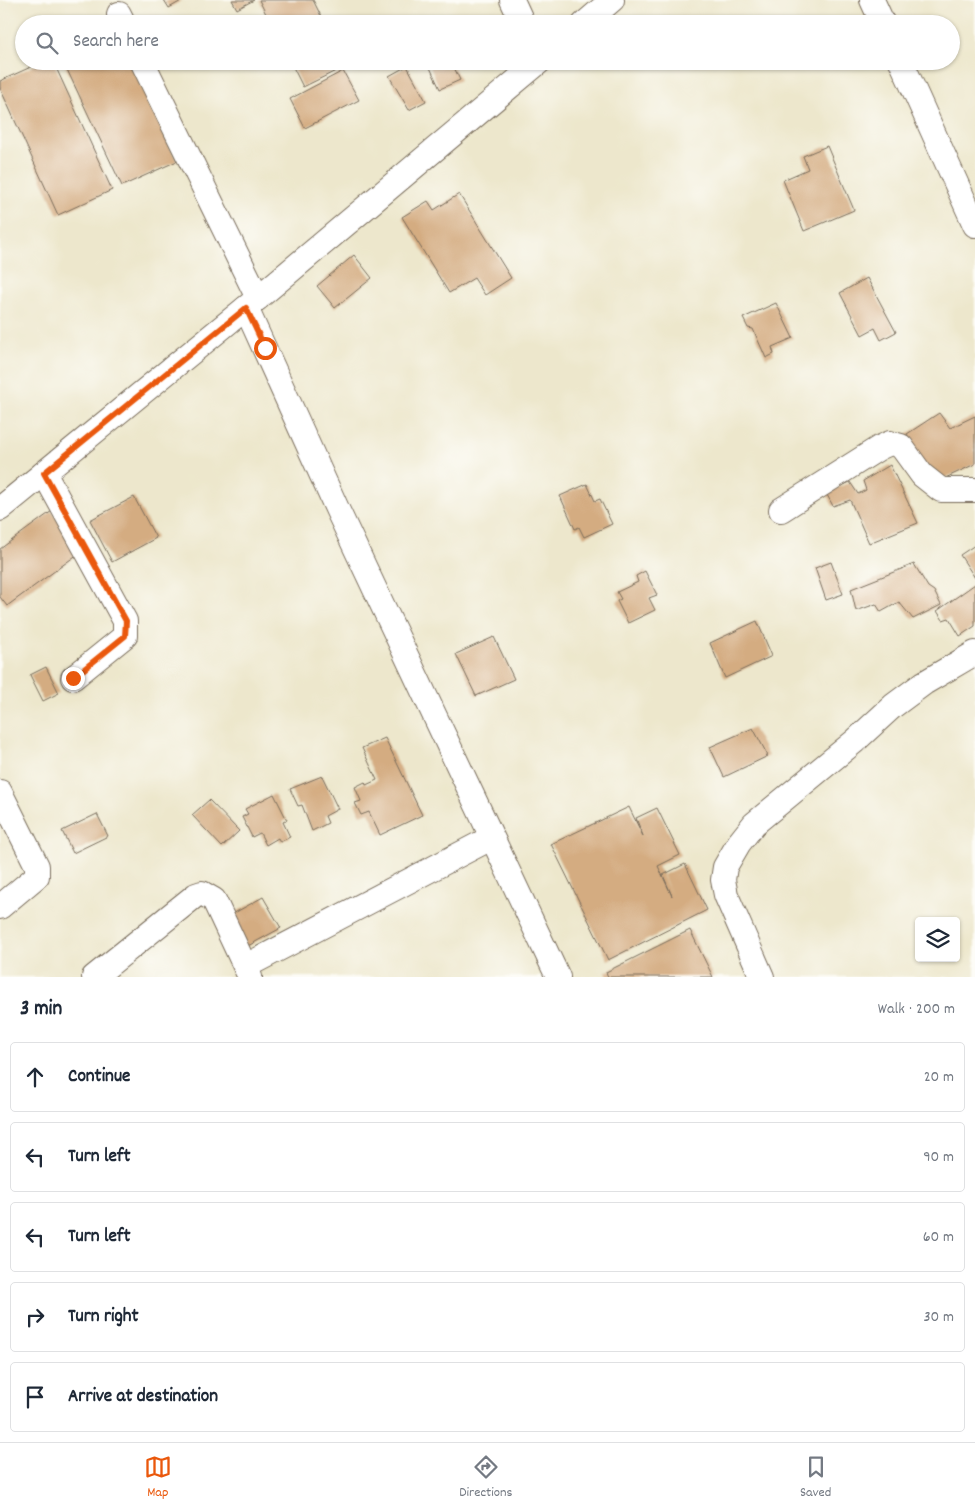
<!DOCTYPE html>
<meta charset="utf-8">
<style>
body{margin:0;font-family:Dekko,sans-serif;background:#f6f6f7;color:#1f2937}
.controls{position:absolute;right:15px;bottom:15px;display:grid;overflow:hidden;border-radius:5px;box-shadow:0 1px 4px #0004}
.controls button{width:45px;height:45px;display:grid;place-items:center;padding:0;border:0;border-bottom:1px solid #e0e1e3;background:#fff;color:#1f2937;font:25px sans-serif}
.stop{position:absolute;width:15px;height:15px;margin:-11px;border:4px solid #ea580c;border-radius:50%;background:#fff}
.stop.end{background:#ea580c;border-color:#fff;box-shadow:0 1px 5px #0008}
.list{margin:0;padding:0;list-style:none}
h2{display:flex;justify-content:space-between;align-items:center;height:65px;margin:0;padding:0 20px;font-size:21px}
h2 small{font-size:16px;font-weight:400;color:#747a83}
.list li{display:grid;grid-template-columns:32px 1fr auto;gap:15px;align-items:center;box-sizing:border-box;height:70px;margin:0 10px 10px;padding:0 10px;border:1px solid #e0e1e3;border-radius:5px}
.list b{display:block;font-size:19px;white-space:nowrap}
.list em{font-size:16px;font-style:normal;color:#747a83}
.icon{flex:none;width:28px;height:28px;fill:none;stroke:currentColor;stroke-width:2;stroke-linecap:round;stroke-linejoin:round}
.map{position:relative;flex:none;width:975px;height:977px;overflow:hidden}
.search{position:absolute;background:#fff;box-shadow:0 1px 4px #0004;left:15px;right:15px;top:15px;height:55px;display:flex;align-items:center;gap:12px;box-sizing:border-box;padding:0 18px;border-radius:28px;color:#747a83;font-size:19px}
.sheet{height:465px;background:#fff}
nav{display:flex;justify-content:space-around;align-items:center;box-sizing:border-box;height:70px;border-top:1px solid #e0e1e3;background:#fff;font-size:14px;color:#747a83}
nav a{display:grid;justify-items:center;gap:2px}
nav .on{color:#ea580c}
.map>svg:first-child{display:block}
.building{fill:#d4ac81}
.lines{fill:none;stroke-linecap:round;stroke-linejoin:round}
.minor-casing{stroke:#796c5b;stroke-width:26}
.minor{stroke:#fff;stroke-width:24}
.route{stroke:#ea580c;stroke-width:6}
</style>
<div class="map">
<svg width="975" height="977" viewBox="0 0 975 977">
<rect width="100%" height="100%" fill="#fdfcf7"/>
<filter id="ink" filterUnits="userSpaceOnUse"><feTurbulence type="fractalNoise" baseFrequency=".02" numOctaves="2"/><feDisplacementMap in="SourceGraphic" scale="10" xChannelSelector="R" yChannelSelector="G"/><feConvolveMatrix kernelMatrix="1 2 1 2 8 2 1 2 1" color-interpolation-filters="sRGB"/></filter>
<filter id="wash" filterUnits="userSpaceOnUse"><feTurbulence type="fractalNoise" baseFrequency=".0096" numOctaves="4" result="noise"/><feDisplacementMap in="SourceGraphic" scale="20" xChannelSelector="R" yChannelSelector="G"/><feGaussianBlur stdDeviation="1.12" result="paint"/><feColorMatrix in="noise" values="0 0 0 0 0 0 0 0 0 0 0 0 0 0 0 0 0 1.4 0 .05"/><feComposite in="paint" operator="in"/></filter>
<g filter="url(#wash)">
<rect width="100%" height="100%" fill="#ede7cc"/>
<g id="blocks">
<!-- building -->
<g class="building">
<polygon points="164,0 183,0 169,8"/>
<polygon points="232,0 254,0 237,9"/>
<polygon points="259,0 313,0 325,24 271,24"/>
<polygon points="44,61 53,61 112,190 58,215 0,88 0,81"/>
<polygon points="63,61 130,61 177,161 122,186"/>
<polygon points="290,61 343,61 346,66 303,87"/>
<polygon points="427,61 451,61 460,80 440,89"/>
<polygon points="407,66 426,101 409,110 389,76"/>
<polygon points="343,71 359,100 305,128 290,99"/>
<polygon points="827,146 854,210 804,231 783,180 808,169 803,156"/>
<polygon points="459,194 511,278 485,295 474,278 449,293 402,217 428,201 434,210"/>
<polygon points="354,255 372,278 335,308 317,286"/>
<polygon points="867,278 896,332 881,340 875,328 862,335 840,293"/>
<polygon points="776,303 793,338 772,347 774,354 766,358 753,329 748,328 743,318"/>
<polygon points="939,413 950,428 975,416 975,464 939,481 916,459 907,434"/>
<polygon points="890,465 918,523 869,543 850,500 833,506 826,493 850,482 858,494 866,490 863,481"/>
<polygon points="587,484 595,501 600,499 612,524 584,537 579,527 575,529 560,496"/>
<polygon points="134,497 156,538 112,562 90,520"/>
<polygon points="52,511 82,551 7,606 0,597 0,549"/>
<polygon points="975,545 975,578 960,555"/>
<polygon points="831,562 843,594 826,600 815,568"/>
<polygon points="914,564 928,587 934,591 941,605 913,619 899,602 881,612 876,604 856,611 851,589"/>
<polygon points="645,571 657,595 649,598 655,610 628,623 617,601 621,599 617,592 638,582 636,576"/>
<polygon points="975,584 975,626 960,636 949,618 943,620 937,611"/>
<polygon points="757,621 772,656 725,678 710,643"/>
<polygon points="494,637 514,679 476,696 456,654"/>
<polygon points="46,667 59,693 43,701 30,675"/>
<polygon points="753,728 768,756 724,777 710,747"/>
<polygon points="385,738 422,815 380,835 369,812 361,815 355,803 361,801 355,787 365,782 366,785 377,780 362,748"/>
<polygon points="322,776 338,809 325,816 328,823 312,831 302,805 298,806 290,789"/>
<polygon points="274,794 287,820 283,822 290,837 280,842 278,838 266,845 260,833 252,837 242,817 248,814 245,809"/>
<polygon points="209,800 239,831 222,847 192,815"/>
<polygon points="629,807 643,836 636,818 657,808 680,855 658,866 672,896 663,875 685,864 707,910 608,960 551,844"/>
<polygon points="97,814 108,836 73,853 62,831"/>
<polygon points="263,897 281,928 246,947 229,916"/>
<polygon points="690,930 713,977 608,977 606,972"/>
</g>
</g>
</g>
<g filter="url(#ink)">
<use href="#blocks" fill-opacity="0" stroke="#796c5b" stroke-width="1"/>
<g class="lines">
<!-- minor casing -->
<g class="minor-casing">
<g id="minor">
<polyline points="512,0 523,24"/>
<polyline points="872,0 883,24"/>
<polyline points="119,14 124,24"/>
<polyline points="584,24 612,0"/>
<polyline points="142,61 258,298"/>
<polyline points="901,61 975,225"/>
<polyline points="246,308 338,511 558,977"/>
<polyline points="44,473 125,621 125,636 73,678"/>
<polyline points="0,509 258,298 540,61"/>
<polyline points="781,510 879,448 890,443 901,446 922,475 941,490 975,490"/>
<polyline points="0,792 37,866 37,876 0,907"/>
<polyline points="246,966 491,838"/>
<polyline points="94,977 196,895 202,893 214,900 250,977"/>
<polyline points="762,977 726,895 723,880 725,867 739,843 754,824 855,741 893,706 924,683 975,653"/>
</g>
</g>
<!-- minor -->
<use href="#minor" class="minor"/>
</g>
</g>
<g class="lines" filter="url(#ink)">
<!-- route -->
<polyline class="route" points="73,678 125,636 126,621 44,473 246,308 265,348"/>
</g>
</svg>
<div class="controls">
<button><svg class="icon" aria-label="layers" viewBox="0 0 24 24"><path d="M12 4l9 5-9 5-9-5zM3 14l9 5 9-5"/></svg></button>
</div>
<div class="stop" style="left:265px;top:348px"></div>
<div class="stop end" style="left:73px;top:678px"></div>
<div class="search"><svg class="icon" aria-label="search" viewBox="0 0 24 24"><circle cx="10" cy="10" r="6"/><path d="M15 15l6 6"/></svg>Search here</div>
</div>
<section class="sheet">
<h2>3 min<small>Walk · 200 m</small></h2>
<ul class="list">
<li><svg class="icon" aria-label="ahead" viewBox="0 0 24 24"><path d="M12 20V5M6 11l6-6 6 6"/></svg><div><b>Continue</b></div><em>20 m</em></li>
<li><svg class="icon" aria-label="left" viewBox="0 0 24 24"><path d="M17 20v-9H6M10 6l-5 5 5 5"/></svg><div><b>Turn left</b></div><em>90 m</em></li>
<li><svg class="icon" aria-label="left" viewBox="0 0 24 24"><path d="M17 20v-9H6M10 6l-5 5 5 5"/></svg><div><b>Turn left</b></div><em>60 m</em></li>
<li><svg class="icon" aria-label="right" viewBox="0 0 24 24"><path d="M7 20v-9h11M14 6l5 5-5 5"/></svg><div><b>Turn right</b></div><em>30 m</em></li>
<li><svg class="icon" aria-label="arrive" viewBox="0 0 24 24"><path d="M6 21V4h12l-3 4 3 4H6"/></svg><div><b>Arrive at destination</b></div></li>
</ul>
</section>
<nav>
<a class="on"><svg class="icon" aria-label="map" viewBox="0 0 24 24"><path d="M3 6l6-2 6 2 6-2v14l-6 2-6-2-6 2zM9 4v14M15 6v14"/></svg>Map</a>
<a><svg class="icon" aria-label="directions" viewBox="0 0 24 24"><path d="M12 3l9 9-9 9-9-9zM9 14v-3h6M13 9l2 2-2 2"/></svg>Directions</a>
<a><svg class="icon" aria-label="saved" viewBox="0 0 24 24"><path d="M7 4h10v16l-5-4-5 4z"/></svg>Saved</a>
</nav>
